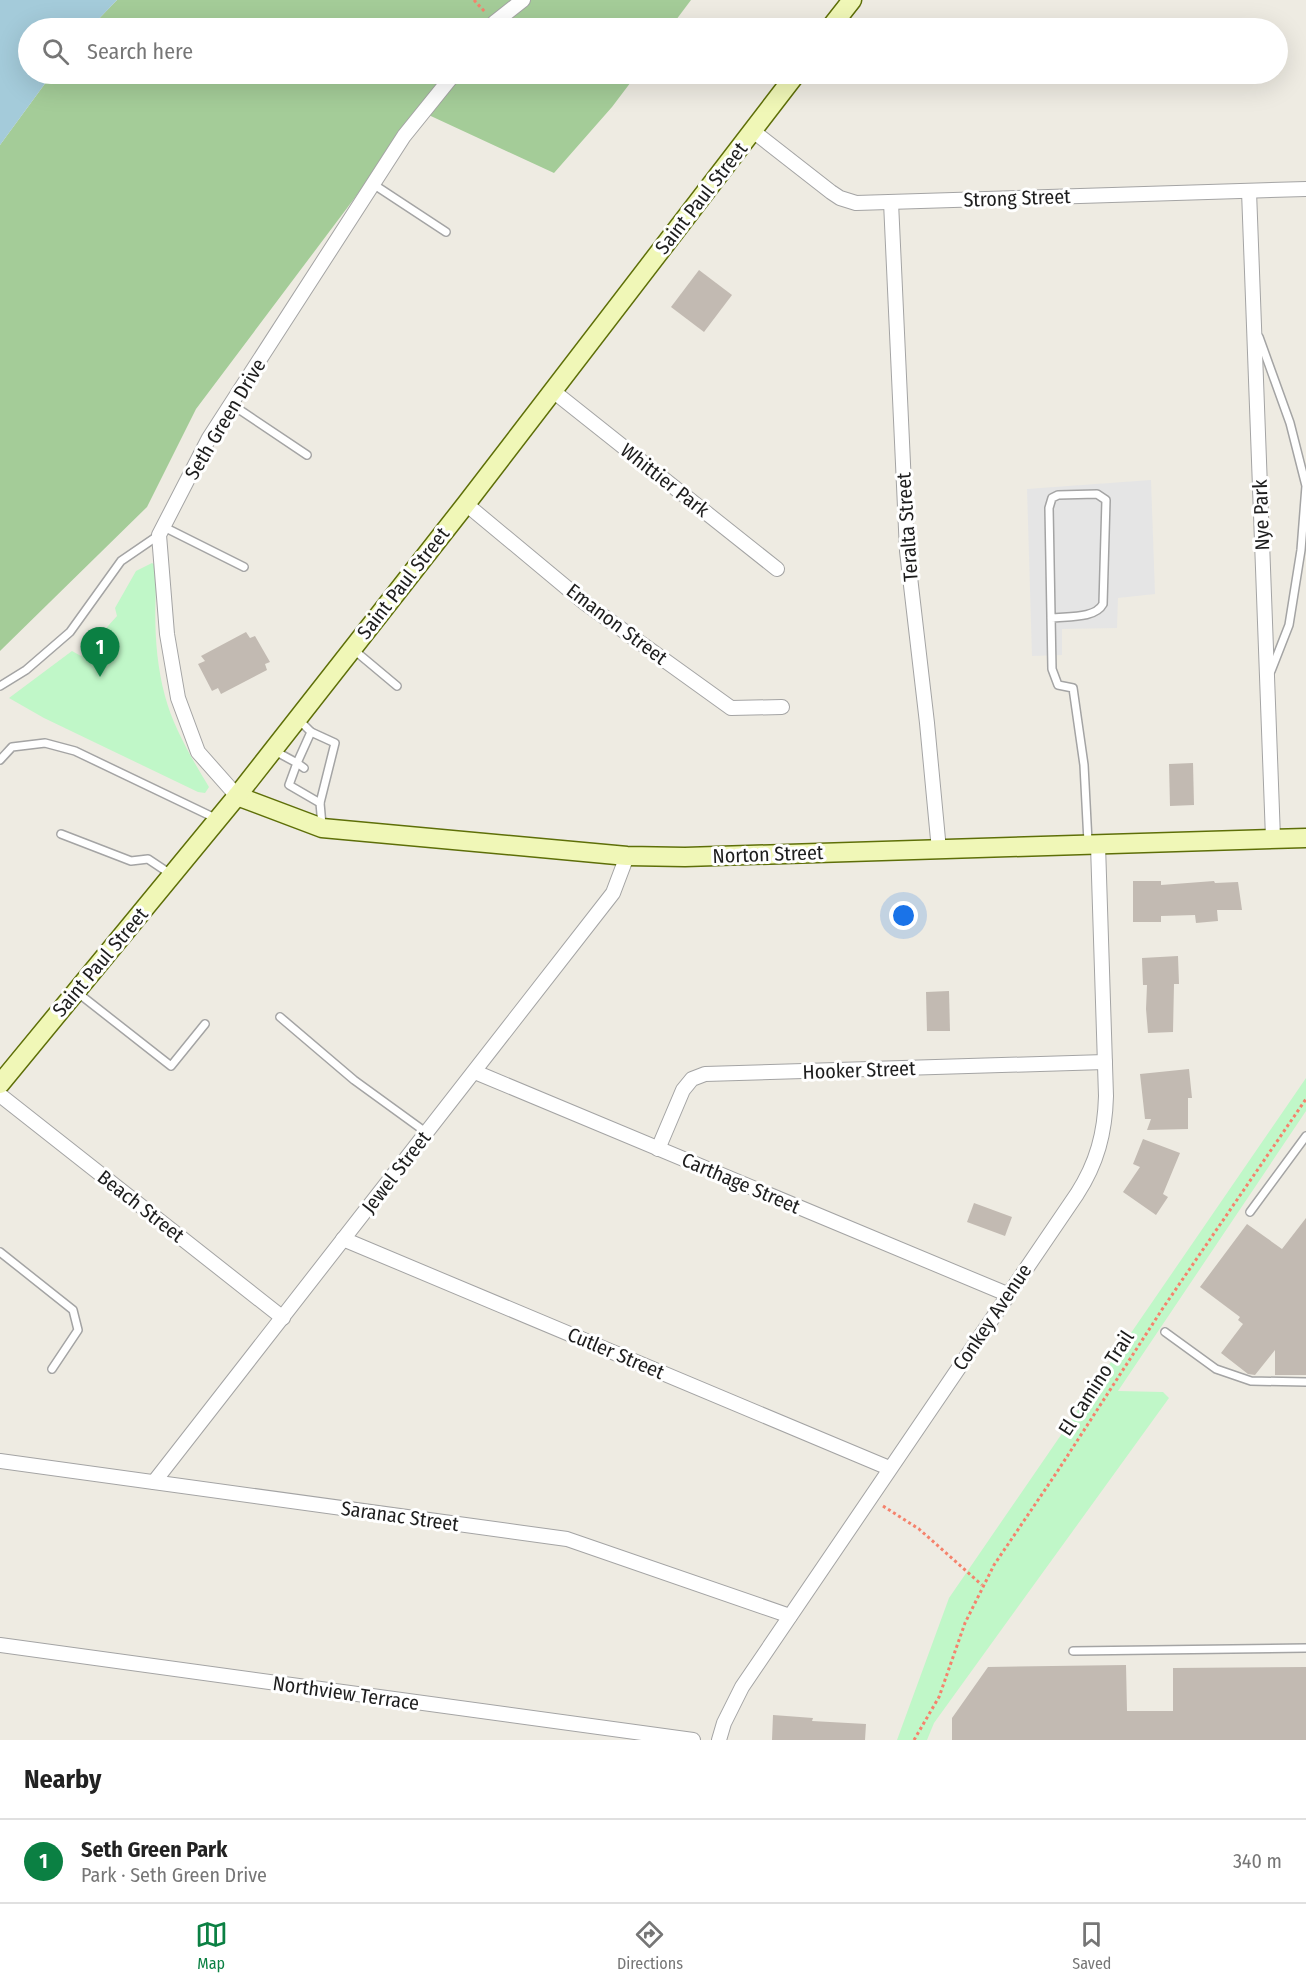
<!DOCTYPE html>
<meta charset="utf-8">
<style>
body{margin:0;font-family:"Fira Sans Condensed",sans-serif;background:#f2f2f2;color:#222}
.you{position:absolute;left:904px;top:916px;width:21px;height:21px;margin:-15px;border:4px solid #fff;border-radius:50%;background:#1a73e8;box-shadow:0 0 0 9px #1a73e833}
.badge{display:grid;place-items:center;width:39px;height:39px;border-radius:50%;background:#0b8043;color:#fff;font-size:20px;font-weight:700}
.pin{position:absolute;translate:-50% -50px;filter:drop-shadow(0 2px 3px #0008)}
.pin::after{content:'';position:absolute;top:32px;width:21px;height:18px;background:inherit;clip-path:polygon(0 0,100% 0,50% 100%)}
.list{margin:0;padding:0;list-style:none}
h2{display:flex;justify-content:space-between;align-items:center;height:78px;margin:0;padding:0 24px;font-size:26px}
h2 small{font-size:20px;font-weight:400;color:#767676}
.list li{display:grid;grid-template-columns:39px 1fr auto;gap:18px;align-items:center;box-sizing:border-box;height:84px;padding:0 24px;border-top:2px solid #e0e0e0}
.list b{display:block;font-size:22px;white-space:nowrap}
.list p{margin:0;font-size:20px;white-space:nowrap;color:#767676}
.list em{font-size:20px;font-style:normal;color:#767676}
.icon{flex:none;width:33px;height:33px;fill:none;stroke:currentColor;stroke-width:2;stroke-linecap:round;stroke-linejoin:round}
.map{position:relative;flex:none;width:1306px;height:1740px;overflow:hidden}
.search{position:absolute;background:#fff;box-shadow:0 6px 24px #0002;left:18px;right:18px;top:18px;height:66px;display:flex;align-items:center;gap:15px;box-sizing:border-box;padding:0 21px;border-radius:33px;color:#767676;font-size:22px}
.sheet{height:162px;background:#fff}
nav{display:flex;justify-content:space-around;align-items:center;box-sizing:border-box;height:84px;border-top:2px solid #e0e0e0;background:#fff;font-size:16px;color:#767676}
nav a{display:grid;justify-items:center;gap:3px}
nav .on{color:#0b8043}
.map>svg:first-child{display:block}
.forest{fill:#a4cc98}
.park{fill:#c0f7c8}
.parking{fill:#e5e5e5}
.water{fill:#a4cbda}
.building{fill:#c2bab2}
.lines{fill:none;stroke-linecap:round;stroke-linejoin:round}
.service-casing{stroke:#a4a4a4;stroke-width:10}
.minor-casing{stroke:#a4a4a4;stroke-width:16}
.secondary-casing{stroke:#5e6f08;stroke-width:21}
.path{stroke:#f5826c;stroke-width:3;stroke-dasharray:3 3;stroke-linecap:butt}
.service{stroke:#fff;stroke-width:7}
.minor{stroke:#fff;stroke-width:14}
.secondary{stroke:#f0f7b7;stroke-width:18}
.labels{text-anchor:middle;stroke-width:6;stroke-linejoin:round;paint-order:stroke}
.street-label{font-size:20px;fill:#1d1d1d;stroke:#fff}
</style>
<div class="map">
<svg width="1306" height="1740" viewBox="0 0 1306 1740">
<rect width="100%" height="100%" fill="#eeebe2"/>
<!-- forest -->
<g class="forest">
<polygon points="117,0 691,0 670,28 90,28"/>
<polygon points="52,74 637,74 612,107 554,173 420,111 196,409 147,507 0,651 0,145"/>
</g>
<!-- park -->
<g class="park">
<path d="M152,563L155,565L157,572C154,613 154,655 165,696C173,727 192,759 209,787L205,793L198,792L44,718L9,698L72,651L81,656L117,616L115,608L136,571Z"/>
<polygon points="1306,1078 1306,1111 1118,1391 1163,1392 1169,1398 934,1723 927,1740 897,1740 949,1598"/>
</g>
<!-- parking -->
<polygon class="parking" points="1151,480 1155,594 1118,598 1117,628 1062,629 1062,655 1032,656 1027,489"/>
<!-- water -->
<polygon class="water" points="0,0 117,0 90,28 28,28 28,74 52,74 0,145"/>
<!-- building -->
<g class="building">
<polygon points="699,270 732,295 704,332 671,307"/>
<polygon points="246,632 250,638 255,636 270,662 265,664 267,670 221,694 218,688 212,691 198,664 205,661 201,656"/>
<polygon points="1193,763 1194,805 1170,806 1169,764"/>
<polygon points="1133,881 1161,881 1161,885 1214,881 1215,883 1238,882 1242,910 1217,910 1218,921 1196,923 1195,915 1161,916 1161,922 1133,922"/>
<polygon points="1178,956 1179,984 1174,984 1173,1032 1148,1033 1146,1009 1147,985 1143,985 1142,958"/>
<polygon points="949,991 950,1031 927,1031 926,992"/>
<polygon points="1189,1069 1192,1098 1188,1098 1188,1129 1147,1130 1151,1119 1145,1119 1140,1074"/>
<polygon points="1143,1139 1180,1153 1163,1194 1168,1197 1156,1215 1123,1192 1140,1167 1133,1164"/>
<polygon points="974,1203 1012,1217 1005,1236 967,1222"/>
<polygon points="1306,1218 1306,1375 1275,1375 1275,1350 1255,1375 1248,1374 1221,1353 1243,1324 1238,1320 1240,1317 1200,1287 1247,1224 1282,1249"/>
<polygon points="1126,1665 1127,1711 1173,1711 1173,1668 1306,1667 1306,1740 952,1740 952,1718 988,1667"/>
<polygon points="773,1715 813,1718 812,1721 866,1724 865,1740 772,1740"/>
</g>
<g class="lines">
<!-- service casing -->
<g class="service-casing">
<g id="service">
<polyline points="373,184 446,232"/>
<polyline points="1259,337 1290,423 1306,486 1301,550 1289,625 1271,671"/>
<polyline points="231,404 307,455"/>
<polyline points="162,526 244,567"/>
<path d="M1051,618C1067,616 1095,619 1103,604L1106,500L1097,494L1058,495L1052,498L1049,508L1052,669L1058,685L1073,688L1084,765L1088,842"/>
<polyline points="354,650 397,686"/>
<polyline points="0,686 26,670 70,632 121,561 159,535"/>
<polyline points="311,732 335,743 320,803"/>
<polyline points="273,750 297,763 311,732 299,720"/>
<polyline points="0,760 12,747 45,743 75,751 217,819"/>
<polyline points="304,768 297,763 289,785 320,803 322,825"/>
<polyline points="61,834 131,861 148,859 172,875"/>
<polyline points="78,993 171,1066 205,1024"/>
<polyline points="280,1017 354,1080 427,1133"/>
<polyline points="1250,1212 1306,1136"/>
<polyline points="0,1252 73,1310 78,1330 52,1369"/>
<polyline points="1165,1332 1216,1369 1251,1381 1306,1382"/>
<polyline points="1073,1651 1306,1648"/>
</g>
</g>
<!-- minor casing -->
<g class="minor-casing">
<g id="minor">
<polyline points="489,28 495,22 523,0"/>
<polyline points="753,131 831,192 840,198 856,203 1306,189"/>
<polyline points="1249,191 1273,838"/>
<polyline points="891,202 907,551 927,723 939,850"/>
<polyline points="553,391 777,569"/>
<polyline points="466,504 585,603 731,708 782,707"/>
<polyline points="237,796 198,752 178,698 167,634 159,535 209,438 404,136 454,74"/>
<polyline points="475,1072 1007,1294"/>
<polyline points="0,1095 283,1318"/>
<polyline points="658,1149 683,1090 692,1079 705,1074 1105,1062"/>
<polyline points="343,1239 889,1468"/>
<polyline points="0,1461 567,1539 790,1616"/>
<polyline points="154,1482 613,893 627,856"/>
<polyline points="0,1645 693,1740"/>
<path d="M719,1740L724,1723L742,1687L1077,1194C1097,1163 1105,1133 1106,1096L1098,845"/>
</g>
</g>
<!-- secondary casing -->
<g class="secondary-casing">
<g id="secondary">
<polyline points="830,28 852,0"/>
<polyline points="237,796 322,828 627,856 685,857 1306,838"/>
<polyline points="0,1084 237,796 466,504 796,74"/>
</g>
</g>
<!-- path -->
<g class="path">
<polyline points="474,0 485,12"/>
<polyline points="883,1506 919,1529 982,1585"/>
<polyline points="914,1740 939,1697 965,1623 994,1565 1057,1472 1163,1308 1306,1099"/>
</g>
<!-- service -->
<use href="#service" class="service"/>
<!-- minor -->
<use href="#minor" class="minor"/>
<!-- secondary -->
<use href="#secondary" class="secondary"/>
</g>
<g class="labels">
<!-- street labels -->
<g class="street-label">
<text transform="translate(701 198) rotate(-52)" y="7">Saint Paul Street</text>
<text transform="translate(1017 198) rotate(-2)" y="7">Strong Street</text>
<text transform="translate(225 419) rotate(-59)" y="7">Seth Green Drive</text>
<text transform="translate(665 480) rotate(38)" y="7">Whittier Park</text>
<text transform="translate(1261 515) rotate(-92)" y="7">Nye Park</text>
<text transform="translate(907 527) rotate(-94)" y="7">Teralta Street</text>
<text transform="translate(403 583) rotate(-52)" y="7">Saint Paul Street</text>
<text transform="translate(617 624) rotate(37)" y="7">Emanon Street</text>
<text transform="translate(768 854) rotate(-2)" y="7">Norton Street</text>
<text transform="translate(100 962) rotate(-50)" y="7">Saint Paul Street</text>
<text transform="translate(859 1070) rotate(-2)" y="7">Hooker Street</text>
<text transform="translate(396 1172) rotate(-52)" y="7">Jewel Street</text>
<text transform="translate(741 1183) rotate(23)" y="7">Carthage Street</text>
<text transform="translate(141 1206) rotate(38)" y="7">Beach Street</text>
<text transform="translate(992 1317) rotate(-56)" y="7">Conkey Avenue</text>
<text transform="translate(616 1353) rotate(23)" y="7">Cutler Street</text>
<text transform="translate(1096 1383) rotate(-57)" y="7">El Camino Trail</text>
<text transform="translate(400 1516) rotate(8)" y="7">Saranac Street</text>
<text transform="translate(346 1693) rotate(8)" y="7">Northview Terrace</text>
</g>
</g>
</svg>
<div class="you"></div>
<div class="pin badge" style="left:100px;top:677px">1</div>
<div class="search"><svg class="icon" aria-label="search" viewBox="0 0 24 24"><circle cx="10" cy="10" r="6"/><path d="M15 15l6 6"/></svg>Search here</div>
</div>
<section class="sheet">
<h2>Nearby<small></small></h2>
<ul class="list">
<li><span class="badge">1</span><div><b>Seth Green Park</b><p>Park · Seth Green Drive</p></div><em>340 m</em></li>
</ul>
</section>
<nav>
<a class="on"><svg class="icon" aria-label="map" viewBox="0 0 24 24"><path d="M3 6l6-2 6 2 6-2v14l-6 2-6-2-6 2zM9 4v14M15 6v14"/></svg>Map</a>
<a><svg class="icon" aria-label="directions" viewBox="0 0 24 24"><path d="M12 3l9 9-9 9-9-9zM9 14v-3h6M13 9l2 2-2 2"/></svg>Directions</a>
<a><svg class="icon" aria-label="saved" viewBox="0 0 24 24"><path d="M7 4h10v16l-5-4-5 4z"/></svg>Saved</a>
</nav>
